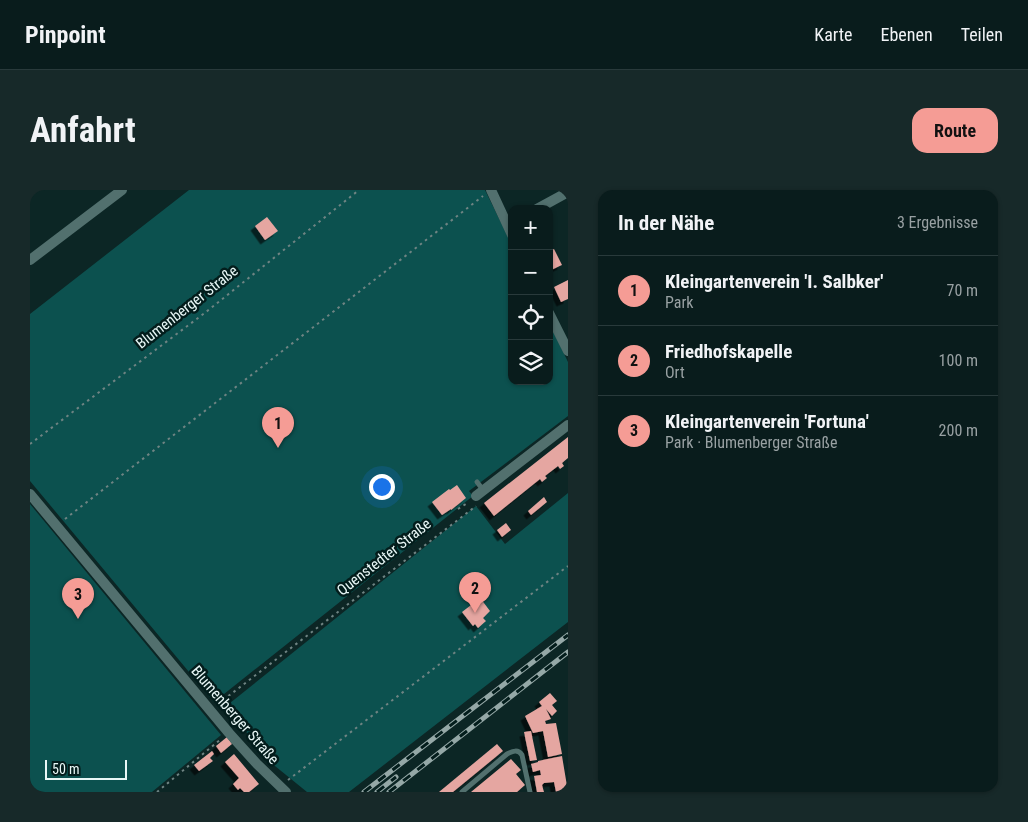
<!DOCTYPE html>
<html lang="de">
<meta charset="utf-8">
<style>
body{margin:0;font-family:"Roboto Condensed",sans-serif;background:#172929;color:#f1f3f6}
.controls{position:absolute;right:15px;top:15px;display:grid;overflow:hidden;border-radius:10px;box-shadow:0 1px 4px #0004}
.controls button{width:45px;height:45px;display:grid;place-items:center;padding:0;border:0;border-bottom:1px solid #293a3b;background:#091c1c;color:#f1f3f6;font:25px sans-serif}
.scale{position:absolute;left:15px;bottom:12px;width:82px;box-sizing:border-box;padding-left:5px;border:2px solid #e8f7f6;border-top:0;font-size:14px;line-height:18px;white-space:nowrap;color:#e8f7f6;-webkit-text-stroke:4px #031d1c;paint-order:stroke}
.you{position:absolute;left:351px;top:296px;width:18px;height:18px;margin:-12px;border:4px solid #fff;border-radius:50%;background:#1a73e8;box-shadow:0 0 0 8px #1a73e833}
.badge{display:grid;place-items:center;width:32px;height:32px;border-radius:50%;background:#f59c95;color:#111;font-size:16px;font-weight:700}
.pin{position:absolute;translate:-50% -41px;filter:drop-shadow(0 1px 2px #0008)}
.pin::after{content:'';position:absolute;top:26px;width:18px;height:15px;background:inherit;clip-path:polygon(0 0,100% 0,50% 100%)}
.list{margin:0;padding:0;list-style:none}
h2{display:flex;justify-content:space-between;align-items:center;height:65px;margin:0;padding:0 20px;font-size:21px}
h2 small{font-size:16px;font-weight:400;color:#99a1a3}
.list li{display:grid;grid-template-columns:32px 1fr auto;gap:15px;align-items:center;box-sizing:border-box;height:70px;padding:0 20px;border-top:1px solid #293a3b}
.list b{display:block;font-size:19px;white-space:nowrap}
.list p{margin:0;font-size:16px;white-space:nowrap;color:#99a1a3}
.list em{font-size:16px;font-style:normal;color:#99a1a3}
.icon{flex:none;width:28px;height:28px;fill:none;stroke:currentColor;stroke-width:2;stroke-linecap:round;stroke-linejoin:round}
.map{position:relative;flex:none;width:538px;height:602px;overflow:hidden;border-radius:15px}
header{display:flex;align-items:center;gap:30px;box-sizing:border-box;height:70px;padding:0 25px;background:#091c1c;border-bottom:1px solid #293a3b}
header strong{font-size:24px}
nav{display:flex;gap:28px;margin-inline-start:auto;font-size:18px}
.intro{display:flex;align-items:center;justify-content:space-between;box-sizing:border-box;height:120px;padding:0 30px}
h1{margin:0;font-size:35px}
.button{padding:12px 22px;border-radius:15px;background:#f59c95;color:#111;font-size:18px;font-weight:700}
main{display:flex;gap:30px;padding:0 30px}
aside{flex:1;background:#091c1c;border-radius:15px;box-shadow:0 1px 4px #0004}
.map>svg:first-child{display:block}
.green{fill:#0c514f}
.building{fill:#e5a6a1;filter:url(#shadow)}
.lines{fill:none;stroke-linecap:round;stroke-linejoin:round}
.path{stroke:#6f8483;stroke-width:2;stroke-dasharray:2.5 4;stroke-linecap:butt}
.lane{stroke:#52706e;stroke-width:5}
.street{stroke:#52706e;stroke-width:10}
.rail-casing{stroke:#95a8a7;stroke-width:5}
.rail{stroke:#031d1c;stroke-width:3;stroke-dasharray:9;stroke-linecap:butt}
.labels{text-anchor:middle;stroke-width:5;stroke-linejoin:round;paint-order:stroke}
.street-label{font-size:15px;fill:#e8f7f6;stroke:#031d1c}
</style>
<header>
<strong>Pinpoint</strong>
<nav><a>Karte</a><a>Ebenen</a><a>Teilen</a></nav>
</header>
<div class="intro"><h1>Anfahrt</h1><a class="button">Route</a></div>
<main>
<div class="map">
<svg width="538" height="602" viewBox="0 0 538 602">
<defs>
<filter id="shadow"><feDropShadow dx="-4.5" dy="4.5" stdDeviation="0" flood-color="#0009"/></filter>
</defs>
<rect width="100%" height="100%" fill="#0c2625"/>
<!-- green -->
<g class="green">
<polygon points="159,0 455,0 482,55 482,191 519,191 519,133 538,172 538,226 439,301 443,306 184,512 0,291 0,124"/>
<polygon points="538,303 538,432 319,602 277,602 245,576 195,517 446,316 475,354"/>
<polygon points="0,314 191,545 122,602 0,602"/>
</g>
<!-- building -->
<g class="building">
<polygon points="237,27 248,41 235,50 225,36"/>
<polygon points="524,59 532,75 519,81 519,61"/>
<polygon points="538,90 538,109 531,112 524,97"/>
<polygon points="538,247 538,268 532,273 534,276 530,279 528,276 515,286 517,288 512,292 510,289 464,326 454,313"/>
<polygon points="427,295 436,308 421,320 421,319 412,325 402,312 419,299 420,300"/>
<polygon points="514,307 517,312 501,325 498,321"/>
<polygon points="476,333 481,340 472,347 467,340"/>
<polygon points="451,409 460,421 453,428 456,431 448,438 445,434 443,436 432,422 445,412 446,413"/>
<polygon points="520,503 527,511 522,515 527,521 522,526 516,519 521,529 515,531 516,534 526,533 532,564 518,567 513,541 503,543 495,526 512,516 509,512"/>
<polygon points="501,541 507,570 500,571 494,542"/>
<polygon points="197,547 202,554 191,563 186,556"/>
<polygon points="467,554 473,561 423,602 409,602"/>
<polygon points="182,561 184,564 180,568 183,571 169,581 164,575"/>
<polygon points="204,564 229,594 219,602 214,602 210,598 208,600 203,594 209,588 195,572"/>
<polygon points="532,566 538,602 526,602 524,592 514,593 512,595 514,602 507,602 504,586 511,585 510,580 503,582 501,574 508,572 508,571"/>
<polygon points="481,569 491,580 486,584 495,595 487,602 441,602"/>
</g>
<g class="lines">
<!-- path -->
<g class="path">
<polyline points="0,254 176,122 329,0"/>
<polyline points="428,319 439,312"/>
<polyline points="35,329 453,6"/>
<polyline points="188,514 446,316"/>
<polyline points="258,590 538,376"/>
<polyline points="127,602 191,549"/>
</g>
<!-- lane -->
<g class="lane">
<polyline points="447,292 454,301"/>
<path d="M432,602L477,564C483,561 488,559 492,565L500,602"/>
</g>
<!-- street -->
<g class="street">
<polyline points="461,0 482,45"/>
<polyline points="507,19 538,2"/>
<polyline points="0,70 92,0"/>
<polyline points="519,123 538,161"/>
<polyline points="0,304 199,543 227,574 256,602"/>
<polyline points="446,306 538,235"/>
</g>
<!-- rail casing -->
<g class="rail-casing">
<g id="rail">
<polyline points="334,602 538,445"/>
<polyline points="347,602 366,587"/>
<polyline points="359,602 538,462"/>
</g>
</g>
<!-- rail -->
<use href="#rail" class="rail"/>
</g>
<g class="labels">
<!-- street labels -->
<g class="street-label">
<text transform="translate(157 117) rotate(-38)" y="5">Blumenberger Straße</text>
<text transform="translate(354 367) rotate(-38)" y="5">Quenstedter Straße</text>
<text transform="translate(205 525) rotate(49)" y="5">Blumenberger Straße</text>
</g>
</g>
</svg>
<div class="controls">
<button>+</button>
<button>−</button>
<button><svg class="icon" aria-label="locate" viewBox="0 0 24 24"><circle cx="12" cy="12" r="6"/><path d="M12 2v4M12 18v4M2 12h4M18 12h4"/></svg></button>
<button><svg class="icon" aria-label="layers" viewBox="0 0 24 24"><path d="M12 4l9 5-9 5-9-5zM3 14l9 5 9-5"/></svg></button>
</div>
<div class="scale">50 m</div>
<div class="you"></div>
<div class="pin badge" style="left:248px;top:258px">1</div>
<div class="pin badge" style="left:445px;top:423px">2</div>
<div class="pin badge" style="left:48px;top:429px">3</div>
</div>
<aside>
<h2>In der Nähe<small>3 Ergebnisse</small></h2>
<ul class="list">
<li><span class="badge">1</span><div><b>Kleingartenverein 'I. Salbker'</b><p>Park</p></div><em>70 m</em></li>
<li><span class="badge">2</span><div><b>Friedhofskapelle</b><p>Ort</p></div><em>100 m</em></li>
<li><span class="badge">3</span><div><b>Kleingartenverein 'Fortuna'</b><p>Park · Blumenberger Straße</p></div><em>200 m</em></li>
</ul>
</aside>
</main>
